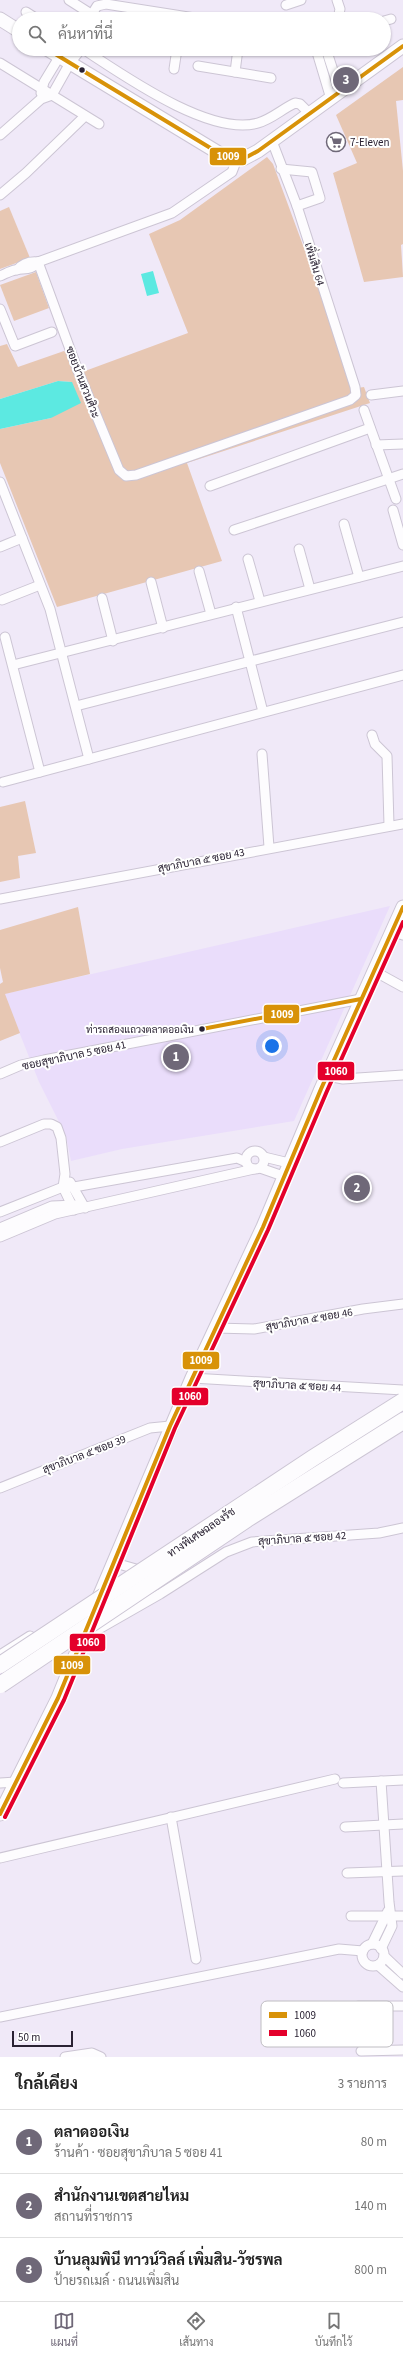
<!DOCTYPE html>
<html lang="th">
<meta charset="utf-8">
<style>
body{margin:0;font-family:"Source Sans 3",Sarabun,sans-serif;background:#f6f6f6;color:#222}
.scale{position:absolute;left:12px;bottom:10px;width:61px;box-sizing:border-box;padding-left:4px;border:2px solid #2a2233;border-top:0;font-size:11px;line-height:14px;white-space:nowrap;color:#2a2233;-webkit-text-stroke:3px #fff;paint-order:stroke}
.you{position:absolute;left:272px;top:1046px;width:14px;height:14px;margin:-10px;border:3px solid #fff;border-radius:50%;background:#1a73e8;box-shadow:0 0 0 6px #1a73e833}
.badge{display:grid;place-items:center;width:26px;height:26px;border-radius:50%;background:#6f6878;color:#fff;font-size:13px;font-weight:700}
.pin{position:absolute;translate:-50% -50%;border:2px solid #fff;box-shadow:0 1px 4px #0006}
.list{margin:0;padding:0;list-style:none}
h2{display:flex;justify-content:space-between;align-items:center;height:52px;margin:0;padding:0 16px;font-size:17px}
h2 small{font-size:13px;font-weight:400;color:#767676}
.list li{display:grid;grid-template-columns:26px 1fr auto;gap:12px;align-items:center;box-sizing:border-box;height:64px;padding:0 16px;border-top:1px solid #e0e0e0}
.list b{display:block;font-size:15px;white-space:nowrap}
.list p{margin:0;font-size:13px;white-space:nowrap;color:#767676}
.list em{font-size:13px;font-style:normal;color:#767676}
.icon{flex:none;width:22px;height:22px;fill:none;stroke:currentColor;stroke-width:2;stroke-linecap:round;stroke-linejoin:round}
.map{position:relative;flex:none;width:403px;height:2057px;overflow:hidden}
.search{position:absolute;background:#fff;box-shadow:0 1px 3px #0004;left:12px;right:12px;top:12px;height:44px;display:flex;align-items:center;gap:10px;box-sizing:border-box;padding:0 14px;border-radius:22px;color:#767676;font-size:15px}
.sheet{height:244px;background:#fff}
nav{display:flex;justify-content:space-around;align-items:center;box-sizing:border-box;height:56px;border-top:1px solid #e0e0e0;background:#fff;font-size:11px;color:#767676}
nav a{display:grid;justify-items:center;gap:2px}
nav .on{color:#6f6878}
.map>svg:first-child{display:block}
.built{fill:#eaddfb}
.green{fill:#e7c7b3}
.water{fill:#5ce9e1}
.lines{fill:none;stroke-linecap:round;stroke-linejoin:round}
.street-casing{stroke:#ccc5d4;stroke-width:11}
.secondary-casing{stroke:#ccc5d4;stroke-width:15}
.street{stroke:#fdfcfe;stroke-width:9}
.secondary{stroke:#fdfcfe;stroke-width:13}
.highway-bridge-casing{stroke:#ccc5d4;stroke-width:18;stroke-linecap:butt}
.highway-bridge{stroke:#fdfcfe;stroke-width:16}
.bus-1-casing{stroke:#fff;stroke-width:7}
.bus-2-casing{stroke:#fff;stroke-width:7}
.bus-1{stroke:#d89208;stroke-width:4}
.bus-2{stroke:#e4002b;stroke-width:4}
.bus-dot{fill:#2a2233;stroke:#fff;stroke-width:1.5}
.labels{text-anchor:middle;stroke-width:4;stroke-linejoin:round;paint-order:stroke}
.bus-label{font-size:10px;fill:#2a2233;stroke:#fff;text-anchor:end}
.poi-label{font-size:11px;fill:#2a2233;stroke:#fff;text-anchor:start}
.street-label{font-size:11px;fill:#2a2233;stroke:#fff}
.key{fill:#fff;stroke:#bfbdc2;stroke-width:1}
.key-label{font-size:11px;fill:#2a2233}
.line-badge{stroke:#fff;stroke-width:1.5}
.badge-label{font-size:11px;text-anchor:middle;font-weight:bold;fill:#fff}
</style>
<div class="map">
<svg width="403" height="2057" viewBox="0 0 403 2057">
<rect width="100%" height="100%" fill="#f0e9f8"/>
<!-- built -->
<polygon class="built" points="390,906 294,1121 122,1149 71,1161 66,1136 39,1082 4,994"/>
<!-- green -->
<g class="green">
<polygon points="403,67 403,100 396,101 403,171 403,244 401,245 403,277 364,282 333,173 357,163 336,115"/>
<polygon points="267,157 273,164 318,286 351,389 364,387 370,403 187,463 222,561 57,607 0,463 0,429 51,418 72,382 58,381 0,399 0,346 7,344 18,367 64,351 85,371 188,333 149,234 180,220"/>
<polygon points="9,207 30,258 0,269 0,211"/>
<polygon points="36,272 49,308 14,321 0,285"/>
<polygon points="25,801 36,853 18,856 20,878 0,882 0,807"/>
<polygon points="78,907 90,974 5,994 20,1033 0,1041 0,984 3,982 0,968 0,930"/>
</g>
<!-- water -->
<g class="water">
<polygon points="153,271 159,293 147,296 141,274"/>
<polygon points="58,381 72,382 81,403 51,418 0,429 0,399"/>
</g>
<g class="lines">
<!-- street casing -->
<g class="street-casing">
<g id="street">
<polyline points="69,0 91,14"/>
<polyline points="337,0 340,9 338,19"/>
<polyline points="286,5 301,0"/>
<polyline points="26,12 37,19"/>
<polyline points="89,19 97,6 106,4 201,19"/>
<polyline points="384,21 391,19"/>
<path d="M83,49C123,75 210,137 258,123C272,119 282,109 295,103L300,104L310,114"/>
<polyline points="316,49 331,99"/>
<polyline points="326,49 340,92"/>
<polyline points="0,63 99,124"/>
<polyline points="198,66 271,78"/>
<polyline points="174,69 177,49"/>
<polyline points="235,72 238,49"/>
<polyline points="41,93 44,82 64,49"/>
<polyline points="0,135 41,99 52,95 70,63 81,49"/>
<polyline points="237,159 232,172 172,213 38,262 78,371 119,470 126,476 136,475 350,400 356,395 355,387 297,206 272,141"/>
<polyline points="281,169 312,172 320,198 297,206"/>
<polyline points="0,195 26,173 85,116"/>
<path d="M17,270C23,263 29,261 38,262"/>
<path d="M0,276C5,274 10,271 15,270C25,268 31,271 38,262"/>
<polyline points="0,309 15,346 52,332"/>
<polyline points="371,395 403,391"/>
<polyline points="364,410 396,499"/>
<polyline points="376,445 403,444"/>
<polyline points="0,482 50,609 89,759"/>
<polyline points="210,486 370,428"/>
<polyline points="393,510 403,545"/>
<polyline points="344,524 359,577"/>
<polyline points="234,530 403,474"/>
<polyline points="0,547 22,538"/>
<polyline points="299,549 310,589"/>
<polyline points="248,559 260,601"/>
<polyline points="199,571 211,614"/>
<polyline points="151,582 163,628"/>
<polyline points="102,598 113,641"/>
<polyline points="2,600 40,585"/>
<polyline points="236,607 263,712"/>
<polyline points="5,637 40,772"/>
<polyline points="13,665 403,566"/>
<polyline points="76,706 403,622"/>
<polyline points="372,735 375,744 387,756 389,825"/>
<polyline points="262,754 269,847"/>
<polyline points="3,782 403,675"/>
<polyline points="0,899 403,824"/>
<polyline points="392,931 403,935"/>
<polyline points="374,971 403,987"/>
<polyline points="0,1074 21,1065 44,1060 361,999"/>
<polyline points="327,1076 343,1079 403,1075"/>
<polyline points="0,1142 44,1124 51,1124 57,1127 61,1138 65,1174 63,1187 74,1210"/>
<circle cx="255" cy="1160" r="9"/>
<polyline points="264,1157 289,1163"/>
<polyline points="260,1168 283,1176"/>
<polyline points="70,1182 85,1208"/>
<polyline points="0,1212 63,1187 74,1187 237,1158 246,1162"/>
<polyline points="0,1228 52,1206 76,1205"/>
<polyline points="0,1237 55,1214 254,1169"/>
<polyline points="215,1328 254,1329 363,1309 403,1304"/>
<polyline points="192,1378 403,1390"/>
<polyline points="0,1488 150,1428 170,1426"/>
<polyline points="115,1563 143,1571"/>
<polyline points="83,1638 160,1594 226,1552 252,1542 379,1533 403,1528"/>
<polyline points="0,1655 30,1636"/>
<polyline points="381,1781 389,1902 392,1926 381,1949"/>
<polyline points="0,1783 16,1782"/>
<polyline points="343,1783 403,1780"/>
<polyline points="171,1817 196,1959"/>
<polyline points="345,1827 403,1824"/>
<polyline points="0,1858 335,1779"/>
<polyline points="347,1873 403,1871"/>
<polyline points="351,1916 403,1916"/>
<polyline points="372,1944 388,1911"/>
<circle cx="373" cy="1955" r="11"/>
<polyline points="384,1956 403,1974"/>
<polyline points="378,1965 403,1987"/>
<polyline points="358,2006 403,2006"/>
<polyline points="0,2017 339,1949 363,1951"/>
<polyline points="361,2051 403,2050"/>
<polyline points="65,2057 92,2053 101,2057"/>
</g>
</g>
<!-- secondary casing -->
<g class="secondary-casing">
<g id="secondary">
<polyline points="0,19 19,31"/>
<polyline points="47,49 222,155 243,159 258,151 403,46"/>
<polyline points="96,1604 192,1378 263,1227 321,1089 403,907"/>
<polyline points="0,1814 58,1698 88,1624"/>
</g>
</g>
<!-- street -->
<use href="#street" class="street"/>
<!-- secondary -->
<use href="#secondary" class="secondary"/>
<!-- highway-bridge casing -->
<g class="highway-bridge-casing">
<g id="highway-bridge">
<polyline points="0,1665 313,1458 403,1401"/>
<polyline points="0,1685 247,1519 403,1421"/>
</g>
</g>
<!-- highway-bridge -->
<use href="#highway-bridge" class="highway-bridge"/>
<!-- bus-1 casing -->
<g class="bus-1-casing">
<g id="bus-1">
<polyline points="47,49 222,155 243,159 258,151 403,46"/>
<polyline points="202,1029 361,999"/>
<polyline points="0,1814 58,1698 170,1426 263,1227 321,1089 403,907"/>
</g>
</g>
<!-- bus-2 casing -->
<g class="bus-2-casing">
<polyline id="bus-2" points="5,1817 64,1700 175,1428 268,1230 327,1091 403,922"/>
</g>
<!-- bus-1 -->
<use href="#bus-1" class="bus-1"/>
<!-- bus-2 -->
<use href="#bus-2" class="bus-2"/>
</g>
<!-- icons -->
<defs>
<g id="supermarket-ring" transform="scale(1)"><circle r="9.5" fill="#fff" stroke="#6f6878" stroke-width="1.5"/><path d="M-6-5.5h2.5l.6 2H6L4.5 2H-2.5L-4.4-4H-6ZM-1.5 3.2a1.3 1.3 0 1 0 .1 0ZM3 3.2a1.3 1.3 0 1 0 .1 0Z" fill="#6f6878"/></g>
</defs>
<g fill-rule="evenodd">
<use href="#supermarket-ring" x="336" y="142"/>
</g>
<!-- markers -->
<g class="bus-dot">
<circle cx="82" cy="70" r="3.5"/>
<circle cx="202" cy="1029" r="3.5"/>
</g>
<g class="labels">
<!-- bus labels -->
<g class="bus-label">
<text x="194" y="1033">ท่ารถสองแถวงตลาดออเงิน</text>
</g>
<!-- poi labels -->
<g class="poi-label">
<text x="350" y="146">7-Eleven</text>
</g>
<!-- street labels -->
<g class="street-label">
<text transform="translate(315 264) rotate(73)" y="4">เพิ่มสิน 64</text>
<text transform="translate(83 382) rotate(69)" y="4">ซอยบ้านสวนศิวะ</text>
<text transform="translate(201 860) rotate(-11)" y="4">สุขาภิบาล ๕ ซอย 43</text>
<text transform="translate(74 1055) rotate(-12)" y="4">ซอยสุขาภิบาล 5 ซอย 41</text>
<text transform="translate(309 1319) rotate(-10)" y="4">สุขาภิบาล ๕ ซอย 46</text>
<text transform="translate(297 1385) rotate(3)" y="4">สุขาภิบาล ๕ ซอย 44</text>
<text transform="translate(84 1454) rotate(-21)" y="4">สุขาภิบาล ๕ ซอย 39</text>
<text transform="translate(201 1532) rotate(-34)" y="4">ทางพิเศษฉลองรัช</text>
<text transform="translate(302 1538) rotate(-4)" y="4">สุขาภิบาล ๕ ซอย 42</text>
</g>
</g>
<!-- legend -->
<rect x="261" y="2001" width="132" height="46" rx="6" class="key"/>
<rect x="269" y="2012" width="18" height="6" fill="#d89208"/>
<rect x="269" y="2030" width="18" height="6" fill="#e4002b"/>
<g class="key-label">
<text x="294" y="2019">1009</text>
<text x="294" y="2037">1060</text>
</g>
<g class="line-badge">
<rect x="209" y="147" width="38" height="19" rx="4" fill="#d89208"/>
<rect x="263" y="1004" width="37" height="20" rx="4" fill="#d89208"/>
<rect x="317" y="1061" width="38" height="20" rx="4" fill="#e4002b"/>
<rect x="182" y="1351" width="38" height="19" rx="4" fill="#d89208"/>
<rect x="171" y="1387" width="38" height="19" rx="4" fill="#e4002b"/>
<rect x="69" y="1633" width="37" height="19" rx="4" fill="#e4002b"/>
<rect x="53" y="1655" width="38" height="20" rx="4" fill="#d89208"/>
</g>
<g class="badge-label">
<text x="228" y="160">1009</text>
<text x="282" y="1018">1009</text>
<text x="336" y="1075">1060</text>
<text x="201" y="1364">1009</text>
<text x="190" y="1400">1060</text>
<text x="88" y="1646">1060</text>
<text x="72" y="1669">1009</text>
</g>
</svg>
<div class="scale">50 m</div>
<div class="you"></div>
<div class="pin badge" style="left:176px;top:1057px">1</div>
<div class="pin badge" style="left:357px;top:1188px">2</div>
<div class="pin badge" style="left:346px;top:80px">3</div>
<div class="search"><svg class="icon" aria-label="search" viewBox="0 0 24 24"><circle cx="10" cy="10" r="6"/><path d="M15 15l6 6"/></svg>ค้นหาที่นี่</div>
</div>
<section class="sheet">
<h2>ใกล้เคียง<small>3 รายการ</small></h2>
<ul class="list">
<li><span class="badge">1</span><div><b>ตลาดออเงิน</b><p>ร้านค้า · ซอยสุขาภิบาล 5 ซอย 41</p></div><em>80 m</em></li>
<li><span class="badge">2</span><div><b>สำนักงานเขตสายไหม</b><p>สถานที่ราชการ</p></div><em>140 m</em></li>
<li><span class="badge">3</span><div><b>บ้านลุมพินี ทาวน์วิลล์ เพิ่มสิน-วัชรพล</b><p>ป้ายรถเมล์ · ถนนเพิ่มสิน</p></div><em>800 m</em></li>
</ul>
</section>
<nav>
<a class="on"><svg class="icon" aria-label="map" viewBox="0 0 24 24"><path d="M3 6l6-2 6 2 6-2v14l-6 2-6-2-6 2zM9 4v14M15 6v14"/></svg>แผนที่</a>
<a><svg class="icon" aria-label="directions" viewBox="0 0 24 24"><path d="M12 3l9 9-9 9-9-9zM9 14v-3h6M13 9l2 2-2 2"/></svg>เส้นทาง</a>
<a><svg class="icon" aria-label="saved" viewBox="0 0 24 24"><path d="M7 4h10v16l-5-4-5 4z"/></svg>บันทึกไว้</a>
</nav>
